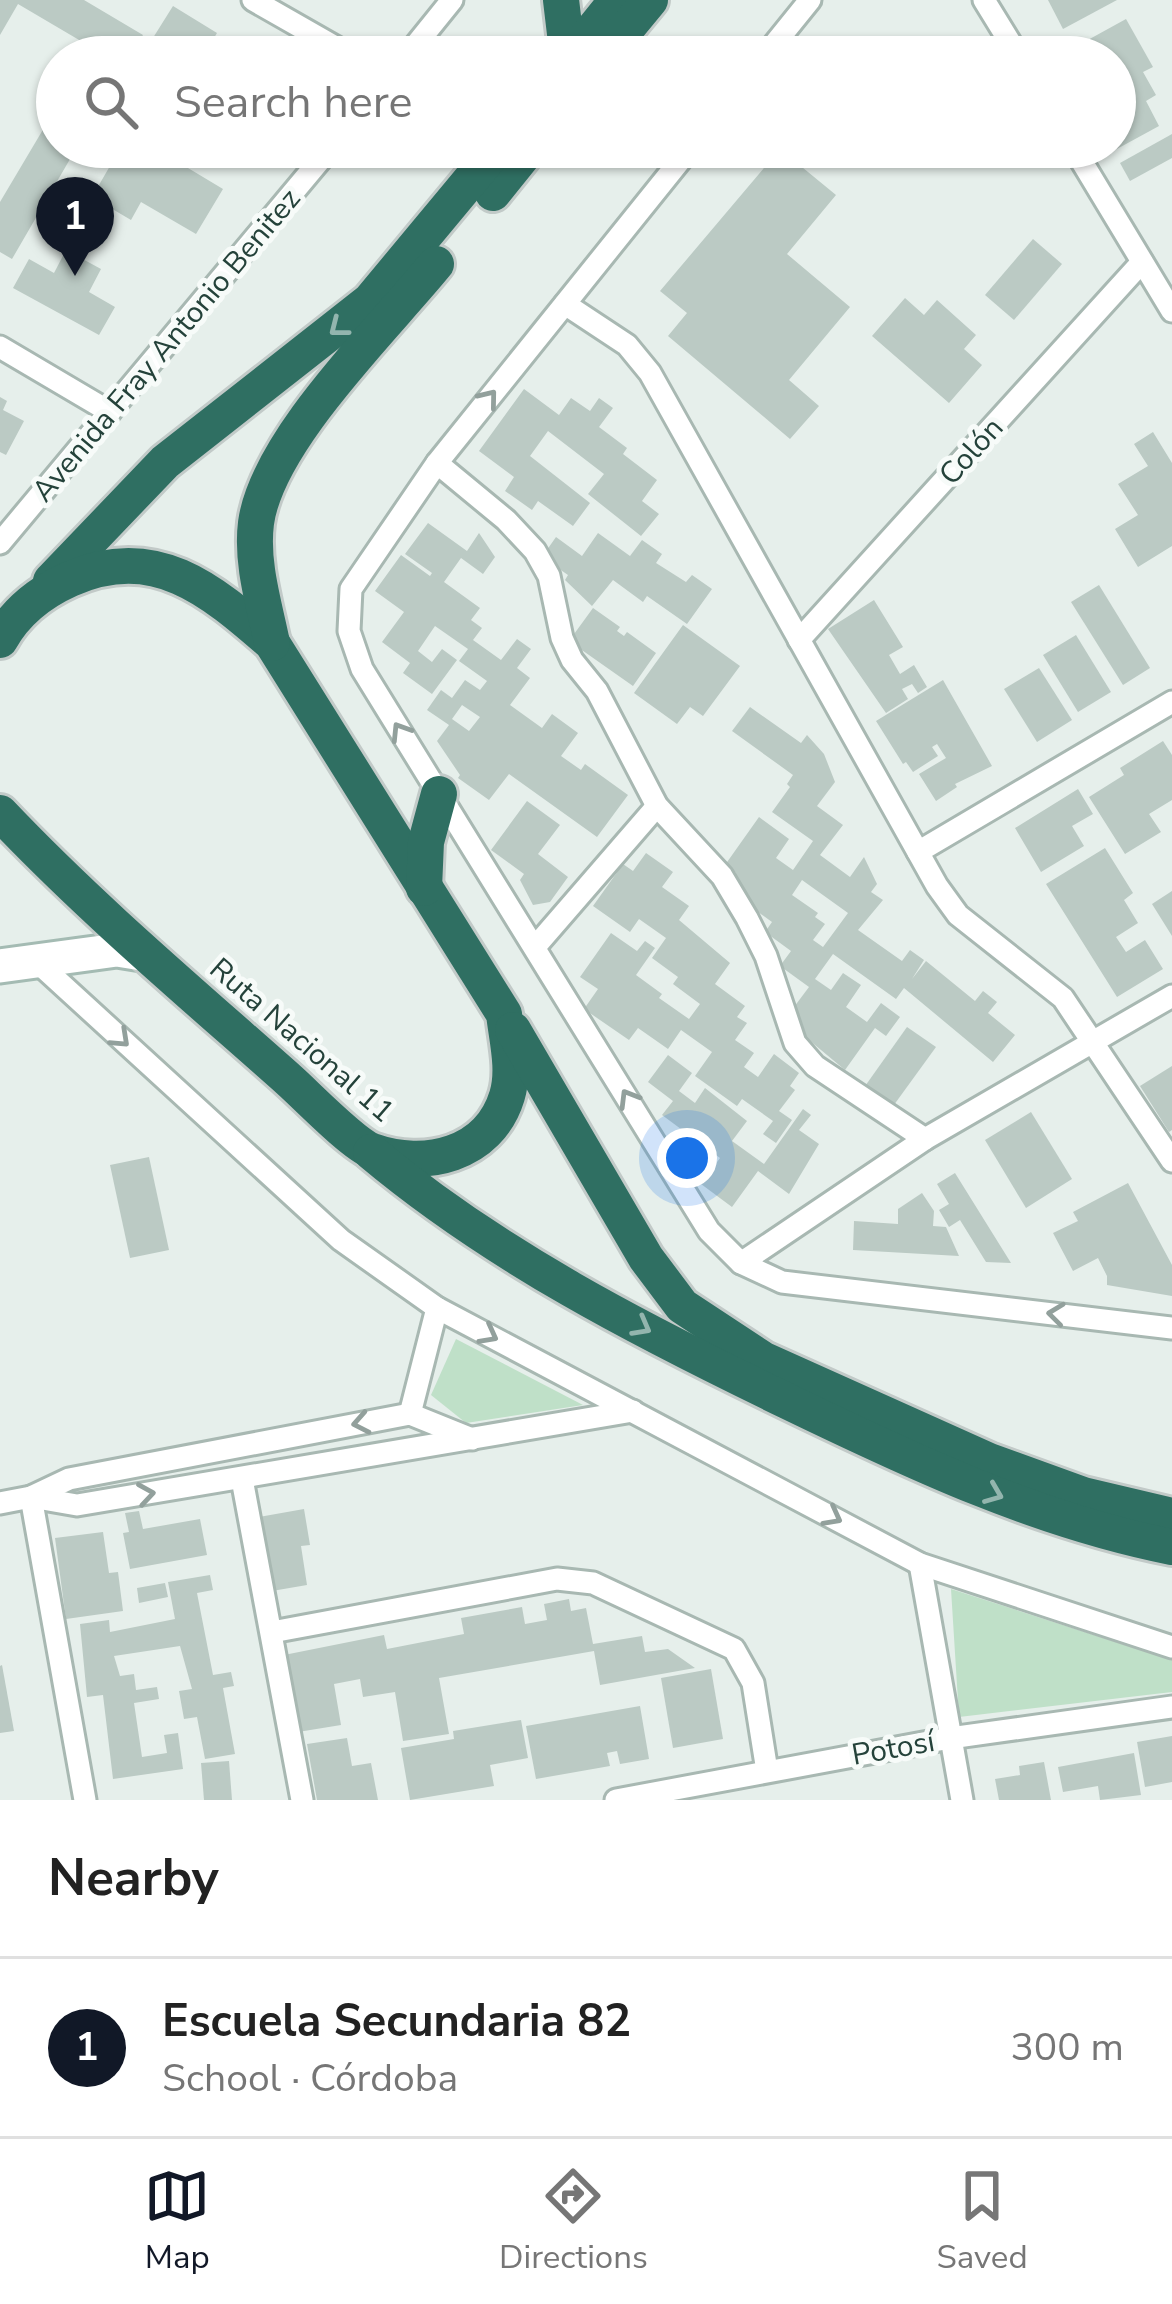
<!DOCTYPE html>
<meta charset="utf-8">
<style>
body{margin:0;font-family:"Nunito Sans",sans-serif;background:#f2f2f2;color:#222}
.you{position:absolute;left:687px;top:1158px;width:42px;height:42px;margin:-30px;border:9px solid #fff;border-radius:50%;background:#1a73e8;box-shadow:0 0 0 18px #1a73e833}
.badge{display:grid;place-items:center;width:78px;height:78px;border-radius:50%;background:#111827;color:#fff;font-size:39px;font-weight:700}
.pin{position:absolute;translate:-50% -99px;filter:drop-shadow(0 3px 6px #0008)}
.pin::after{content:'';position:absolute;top:63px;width:42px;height:36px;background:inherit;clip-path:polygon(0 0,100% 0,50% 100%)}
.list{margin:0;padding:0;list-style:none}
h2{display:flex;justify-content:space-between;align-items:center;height:156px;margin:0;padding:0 48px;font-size:51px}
h2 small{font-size:39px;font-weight:400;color:#767676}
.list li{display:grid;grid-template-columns:78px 1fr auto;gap:36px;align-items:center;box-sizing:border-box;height:180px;padding:0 48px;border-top:3px solid #e0e0e0}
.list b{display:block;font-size:45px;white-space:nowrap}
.list p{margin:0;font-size:39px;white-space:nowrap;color:#767676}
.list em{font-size:39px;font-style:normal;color:#767676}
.icon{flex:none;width:66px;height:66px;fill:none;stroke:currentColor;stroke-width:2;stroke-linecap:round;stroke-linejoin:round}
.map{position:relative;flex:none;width:1172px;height:1800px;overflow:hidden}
.search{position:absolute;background:#fff;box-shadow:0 3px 9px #0004;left:36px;right:36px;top:36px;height:132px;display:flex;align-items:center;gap:30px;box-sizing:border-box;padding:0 42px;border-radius:66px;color:#767676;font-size:45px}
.sheet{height:336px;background:#fff}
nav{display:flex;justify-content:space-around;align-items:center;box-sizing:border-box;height:168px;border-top:3px solid #e0e0e0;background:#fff;font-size:33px;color:#767676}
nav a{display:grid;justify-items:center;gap:6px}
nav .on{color:#111827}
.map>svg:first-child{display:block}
.green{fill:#bfe0c8}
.building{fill:#bbcac4;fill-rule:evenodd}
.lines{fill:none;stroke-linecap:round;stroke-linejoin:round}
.street-casing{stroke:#a8b8b2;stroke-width:27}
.secondary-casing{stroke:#a4bbb3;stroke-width:39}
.highway-casing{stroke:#c2cac8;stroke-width:42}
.street{stroke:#fff;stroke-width:21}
.secondary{stroke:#fff;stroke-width:33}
.highway{stroke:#2f6f62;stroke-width:36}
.oneway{stroke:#93b5ae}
.oneway2{stroke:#92a09c}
.labels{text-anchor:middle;stroke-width:10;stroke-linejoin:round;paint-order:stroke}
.street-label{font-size:30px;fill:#24423a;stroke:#f7fbf9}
</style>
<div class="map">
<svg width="1172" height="1800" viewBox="0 0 1172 1800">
<rect width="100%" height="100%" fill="#e6efeb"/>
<!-- green -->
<g class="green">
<polygon points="456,1339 583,1405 466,1423 431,1395"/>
<polygon points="951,1589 1172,1660 1172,1692 959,1717"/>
</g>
<!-- building -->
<g class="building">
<polygon points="0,0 84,0 143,35 130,57 86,57 91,47 18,4 0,35"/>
<polygon points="1048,0 1117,0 1063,29"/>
<polygon points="173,6 217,33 211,43 233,57 141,57"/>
<polygon points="1126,19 1153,67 1143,72 1156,95 1146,101 1159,126 1115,150 1115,57 1068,57 1066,52"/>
<polygon points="57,106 57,147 77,147 12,259 0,252 0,202"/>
<polygon points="1172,134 1172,158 1130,181 1120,163"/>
<polygon points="121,147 167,147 163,153 223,189 196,234 141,202 131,220 92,197"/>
<polygon points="780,149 836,195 787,254 850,307 789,380 819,406 790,439 668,336 687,313 660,291"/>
<polygon points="1033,239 1062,264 1014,320 985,295"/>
<polygon points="66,250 101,269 89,292 115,307 99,335 13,288 29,259 54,273"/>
<polygon points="905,298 924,315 937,300 976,335 964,349 982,365 949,403 872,336"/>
<polygon points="524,389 559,415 571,398 590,411 599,398 613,408 599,427 627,448 623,454 657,480 642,501 659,514 641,536 588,494 604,474 548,431 530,456 590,503 573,526 538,501 532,510 505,491 514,477 479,451"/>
<polygon points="0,397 7,401 3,410 24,421 6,455 0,452"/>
<polygon points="1153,432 1172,463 1172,546 1138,567 1115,529 1138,515 1118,484 1148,466 1134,444"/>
<path d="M428,523L467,551L479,533L495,557L483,574L461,558L444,582L480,608L471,620L482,628L473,640L501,660L517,639L531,649L517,668L530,678L510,705L542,728L552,714L578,733L561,756L581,770L585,764L628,795L597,837L509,774L489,800L458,778L460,775L437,741L449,725L427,710L441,690L452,698L465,680L480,690L487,681L459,661L468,649L435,626L418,651L432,662L442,649L457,660L432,694L403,673L410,663L382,642L404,612L375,591L401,555L430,576L432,573L405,554ZM462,705L480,717L469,731L452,719Z"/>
<polygon points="598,533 630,556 642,540 662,554 656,563 686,582 692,575 712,589 687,624 647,596 643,602 613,580 592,606 565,580 568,575 542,557 556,537 582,556"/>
<polygon points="1099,585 1150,668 1123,685 1071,602"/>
<polygon points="874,600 903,647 889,655 900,674 914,665 927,687 918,693 912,684 902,689 908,699 886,713 828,629"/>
<polygon points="593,608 620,627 617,631 624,636 627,632 656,653 633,686 569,641"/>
<polygon points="683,625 740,666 703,716 690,707 677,724 634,693"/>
<polygon points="1076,635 1111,692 1078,712 1043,655"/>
<polygon points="1039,668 1072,720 1037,742 1004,689"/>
<polygon points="943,680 992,766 955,784 957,787 936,801 919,774 946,758 937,744 932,747 938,756 913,772 906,762 903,764 876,721"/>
<path d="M750,707L801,743L807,735L824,754L835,782L817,806L843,825L820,855L850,877L864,857L877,884L871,892L883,900L858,930L902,961L910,950L924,960L912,979L926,961L975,1001L983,991L997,1002L988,1013L1015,1035L993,1062L904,988L896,999L833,954L815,979L831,990L843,973L861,985L846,1007L867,1022L881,1003L900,1017L886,1036L875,1028L845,1070L803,1035L794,1007L809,987L780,966L791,951L765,932L772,922L744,902L749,895L730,882L736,873L725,865L759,817L789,839L776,858L793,870L813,841L772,812L790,787L787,784L793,775L732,731ZM802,880L848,913L823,947L813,940L825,924L815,917L818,913L792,895Z"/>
<polygon points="1163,741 1172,755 1172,800 1149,814 1161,832 1125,854 1089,797 1124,775 1120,768"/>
<polygon points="1078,789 1093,814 1072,826 1084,846 1041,872 1015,828"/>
<polygon points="527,801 560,825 538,854 568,877 550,902 533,905 520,880 524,874 491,850"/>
<polygon points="1105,848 1133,893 1124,900 1138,923 1116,937 1126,952 1145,940 1163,969 1117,997 1046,884"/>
<polygon points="646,853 673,872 662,887 689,906 679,920 730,963 715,984 745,1006 737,1017 747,1023 735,1040 754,1053 744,1067 758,1077 774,1054 799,1073 790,1086 795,1090 779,1111 792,1120 776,1143 763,1134 773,1121 742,1099 737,1106 695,1076 712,1052 681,1030 668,1049 638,1028 629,1040 584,1009 598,989 580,977 611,933 637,951 645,941 655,948 636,975 662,994 659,998 689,1019 700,1004 673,984 678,977 652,958 666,938 639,919 630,932 593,906 623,864 633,871"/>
<polygon points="1172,891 1172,936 1152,904"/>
<polygon points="907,1027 936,1047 891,1109 863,1089"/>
<polygon points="668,1055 692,1073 679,1091 695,1103 705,1088 747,1121 732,1141 764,1164 803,1109 811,1115 799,1130 819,1144 789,1194 758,1171 732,1207 701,1184 720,1158 662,1115 673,1101 648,1082"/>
<polygon points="1172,1066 1172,1130 1169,1132 1140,1086"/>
<polygon points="1031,1112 1072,1179 1026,1208 985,1140"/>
<polygon points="149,1157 169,1250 130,1258 110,1165"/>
<polygon points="955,1173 1011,1263 986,1262 960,1220 949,1227 939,1210 949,1204 937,1184"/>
<polygon points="1128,1183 1172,1265 1172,1296 1107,1285 1107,1276 1098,1258 1073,1271 1053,1233 1078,1221 1073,1212"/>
<polygon points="922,1193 934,1211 933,1226 946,1227 959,1256 853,1250 854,1221 898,1224 898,1209"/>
<polygon points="304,1509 310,1545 301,1546 307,1585 272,1591 259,1517"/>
<polygon points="139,1511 143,1529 200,1519 207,1555 130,1569 123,1533 129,1532 125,1513"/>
<polygon points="103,1532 109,1573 118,1572 123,1611 66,1619 55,1538"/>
<polygon points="210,1575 213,1590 197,1593 213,1675 231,1672 234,1686 223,1688 235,1754 205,1759 197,1717 184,1719 179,1691 192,1689 180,1646 114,1656 120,1676 134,1674 136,1690 157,1687 159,1699 134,1703 142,1757 167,1753 164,1735 178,1733 183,1769 113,1779 103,1695 87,1697 80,1624 109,1620 110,1632 175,1619 168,1582"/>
<polygon points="165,1583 168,1597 139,1603 137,1588"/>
<polygon points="569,1599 571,1611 586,1608 593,1644 642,1636 645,1652 668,1649 695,1668 600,1685 594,1651 439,1678 449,1734 403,1741 395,1692 363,1697 360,1679 334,1684 341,1725 298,1732 284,1655 384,1635 387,1649 464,1634 461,1618 522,1607 525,1624 547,1620 544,1604"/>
<polygon points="2,1665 14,1731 0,1733 0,1666"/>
<polygon points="711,1669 723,1739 673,1748 661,1678"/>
<polygon points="640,1706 649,1759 620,1764 617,1751 607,1753 610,1766 536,1779 526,1726"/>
<polygon points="521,1720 528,1758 490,1765 494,1786 410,1800 401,1748 454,1739 453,1731"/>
<polygon points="1172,1736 1172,1782 1145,1787 1137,1742"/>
<polygon points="347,1738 352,1766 371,1763 378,1800 317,1800 307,1744"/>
<polygon points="1134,1753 1141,1795 1100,1800 1098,1786 1063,1792 1058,1767"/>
<polygon points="229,1761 232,1800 204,1800 201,1763"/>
<polygon points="1044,1762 1051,1800 999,1800 995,1779 1020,1775 1019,1766"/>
</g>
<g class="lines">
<!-- street casing -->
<g class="street-casing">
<g id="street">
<polyline points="253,0 353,57"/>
<polyline points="984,0 1019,57"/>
<polyline points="406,57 452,0"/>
<polyline points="764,57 810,0"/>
<polyline points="691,147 437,463 351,589 349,631 362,669 709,1231 741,1263 782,1282 1172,1328"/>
<polyline points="1073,147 1172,311"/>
<polyline points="565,304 627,345 650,373 937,886 958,915 1063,998 1172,1161"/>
<polyline points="0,347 110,412"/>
<polyline points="437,463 506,520 535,551 549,576 562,638 572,660 597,691 657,806 722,876 747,918 766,956 795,1043 815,1066 925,1139"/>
<polyline points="0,543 331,147"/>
<polyline points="799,640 1142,262"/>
<polyline points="918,852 1172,702"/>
<polyline points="535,947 657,806"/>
<polyline points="35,960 341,1240 437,1308 920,1564 1172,1647"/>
<polyline points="741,1263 925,1139 1172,996"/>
<polyline points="410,1414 437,1308"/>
<polyline points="242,1479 302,1800"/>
<polyline points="31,1497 77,1505 633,1411"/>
<polyline points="31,1497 85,1800"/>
<polyline points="0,1503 31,1497 69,1479 410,1414 472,1439"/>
<polyline points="920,1564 962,1800"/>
<polyline points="272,1632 557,1579 593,1583 734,1649 753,1683 767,1771"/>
<polyline points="616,1800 950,1738 1172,1707"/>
</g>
</g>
<!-- secondary casing -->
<g class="secondary-casing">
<polyline id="secondary" points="0,966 117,950 148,955"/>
</g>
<!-- highway casing -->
<g class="highway-casing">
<g id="highway">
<polyline points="561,0 566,42 562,57"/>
<polyline points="571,57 617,0"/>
<polyline points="603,57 650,0"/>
<polyline points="493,193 530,147"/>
<polyline points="51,581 165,462 370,301 498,147"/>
<path d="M0,640C16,611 41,592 70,579C155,542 210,589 272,643L504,1014C507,1040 515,1070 507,1096C489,1155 425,1170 372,1151C352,1143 307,1096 289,1080C191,993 90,908 0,813"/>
<path d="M272,643C264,604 251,563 256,523C267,441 383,329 436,264"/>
<polyline points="424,888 426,842 439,794"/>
<polyline points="513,1030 646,1258 682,1306 764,1360 989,1461 1083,1495 1172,1516"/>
<path d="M371,1152C495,1256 642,1331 787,1401C911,1461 1036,1520 1172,1547"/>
</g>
</g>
<!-- street -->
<use href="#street" class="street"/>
<!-- secondary -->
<use href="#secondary" class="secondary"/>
<!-- highway -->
<use href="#highway" class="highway"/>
</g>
<!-- one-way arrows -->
<defs><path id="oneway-chevron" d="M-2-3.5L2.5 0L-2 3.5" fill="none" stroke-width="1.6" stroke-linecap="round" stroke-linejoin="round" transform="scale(3)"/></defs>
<g class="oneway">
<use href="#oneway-chevron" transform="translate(338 328) rotate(142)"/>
<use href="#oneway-chevron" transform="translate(642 1327) rotate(29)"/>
<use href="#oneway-chevron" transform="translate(994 1494) rotate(22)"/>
</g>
<g class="oneway2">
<use href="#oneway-chevron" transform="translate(489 398) rotate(-51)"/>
<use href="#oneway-chevron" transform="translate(400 731) rotate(-122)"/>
<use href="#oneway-chevron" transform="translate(121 1039) rotate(43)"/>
<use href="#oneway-chevron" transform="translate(628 1098) rotate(-121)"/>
<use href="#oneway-chevron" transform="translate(1056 1314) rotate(-173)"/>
<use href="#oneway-chevron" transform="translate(489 1335) rotate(28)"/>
<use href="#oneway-chevron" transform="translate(361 1423) rotate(169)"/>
<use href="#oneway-chevron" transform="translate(146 1494) rotate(-9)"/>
<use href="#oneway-chevron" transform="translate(833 1517) rotate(28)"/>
</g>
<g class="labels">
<!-- street labels -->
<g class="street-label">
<text transform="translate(166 345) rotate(-50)" y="10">Avenida Fray Antonio Benitez</text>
<text transform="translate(971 451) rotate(-48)" y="10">Colón</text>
<text transform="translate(302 1040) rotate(41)" y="10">Ruta Nacional 11</text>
<text transform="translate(893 1748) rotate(-10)" y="10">Potosí</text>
</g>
</g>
</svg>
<div class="you"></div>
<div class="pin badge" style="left:75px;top:276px">1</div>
<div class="search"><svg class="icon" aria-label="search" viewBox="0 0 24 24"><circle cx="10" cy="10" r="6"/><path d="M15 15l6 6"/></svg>Search here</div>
</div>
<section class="sheet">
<h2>Nearby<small></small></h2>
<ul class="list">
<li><span class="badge">1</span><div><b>Escuela Secundaria 82</b><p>School · Córdoba</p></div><em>300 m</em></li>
</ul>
</section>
<nav>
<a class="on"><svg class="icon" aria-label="map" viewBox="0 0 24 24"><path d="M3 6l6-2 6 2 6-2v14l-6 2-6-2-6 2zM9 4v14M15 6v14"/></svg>Map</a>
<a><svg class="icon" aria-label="directions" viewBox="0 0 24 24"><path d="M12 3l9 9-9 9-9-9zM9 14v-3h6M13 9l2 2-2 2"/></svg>Directions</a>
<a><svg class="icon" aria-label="saved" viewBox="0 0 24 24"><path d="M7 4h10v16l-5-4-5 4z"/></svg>Saved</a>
</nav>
